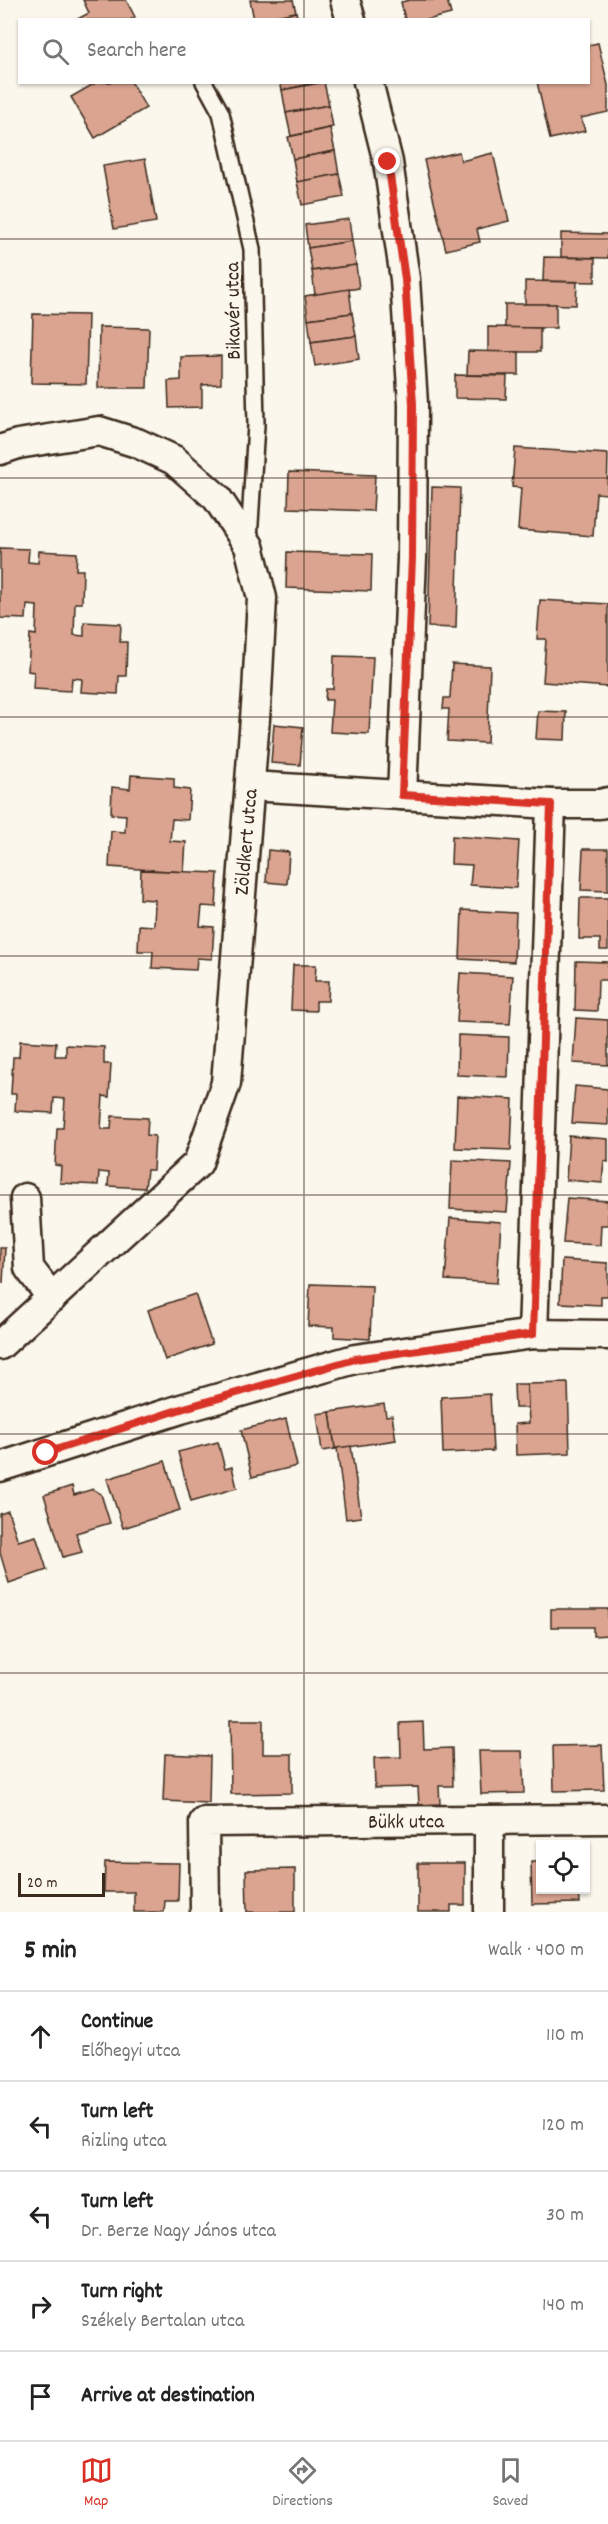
<!DOCTYPE html>
<meta charset="utf-8">
<style>
body{margin:0;font-family:Dekko,sans-serif;background:#f2f2f2;color:#222}
.controls{position:absolute;right:18px;bottom:18px;display:grid;overflow:hidden;border-radius:0px;box-shadow:0 2px 4px #0004}
.controls button{width:54px;height:54px;display:grid;place-items:center;padding:0;border:0;border-bottom:2px solid #e0e0e0;background:#fff;color:#222;font:30px sans-serif}
.scale{position:absolute;left:18px;bottom:15px;width:87px;box-sizing:border-box;padding-left:6px;border:3px solid #3b2a1e;border-top:0;font-size:16px;line-height:21px;white-space:nowrap;color:#3b2a1e;-webkit-text-stroke:4px #fbf7ec;paint-order:stroke}
.stop{position:absolute;width:18px;height:18px;margin:-14px;border:4px solid #d93025;border-radius:50%;background:#fff}
.stop.end{background:#d93025;border-color:#fff;box-shadow:0 2px 6px #0008}
.list{margin:0;padding:0;list-style:none}
h2{display:flex;justify-content:space-between;align-items:center;height:78px;margin:0;padding:0 24px;font-size:26px}
h2 small{font-size:20px;font-weight:400;color:#767676}
.list li{display:grid;grid-template-columns:39px 1fr auto;gap:18px;align-items:center;box-sizing:border-box;height:90px;padding:0 24px;border-top:2px solid #e0e0e0}
.list b{display:block;font-size:22px;white-space:nowrap}
.list p{margin:0;font-size:20px;white-space:nowrap;color:#767676}
.list em{font-size:20px;font-style:normal;color:#767676}
.icon{flex:none;width:33px;height:33px;fill:none;stroke:currentColor;stroke-width:2;stroke-linecap:round;stroke-linejoin:round}
.map{position:relative;flex:none;width:608px;height:1912px;overflow:hidden}
.search{position:absolute;background:#fff;box-shadow:0 2px 4px #0004;left:18px;right:18px;top:18px;height:66px;display:flex;align-items:center;gap:15px;box-sizing:border-box;padding:0 21px;border-radius:0px;color:#767676;font-size:22px}
.sheet{height:528px;background:#fff}
nav{display:flex;justify-content:space-around;align-items:center;box-sizing:border-box;height:84px;border-top:2px solid #e0e0e0;background:#fff;font-size:16px;color:#767676}
nav a{display:grid;justify-items:center;gap:3px}
nav .on{color:#d93025}
.map>svg:first-child{display:block}
.building{fill:#daa490;stroke:#3b2a1e;stroke-width:1.5}
.lines{fill:none;stroke-linecap:round;stroke-linejoin:round}
.service-casing{stroke:#3b2a1e;stroke-width:20}
.minor-casing{stroke:#3b2a1e;stroke-width:33}
.service{stroke:#fbf7ec;stroke-width:15}
.minor{stroke:#fbf7ec;stroke-width:28}
.route{stroke:#d93025;stroke-width:8}
.grid{fill:none;stroke:#3b2a1e;stroke-width:1.5;stroke-opacity:0.55}
.labels{text-anchor:middle;stroke-width:5;stroke-linejoin:round;paint-order:stroke}
.street-label{font-size:21px;fill:#3b2a1e;stroke:#fbf7ec}
</style>
<div class="map">
<svg width="608" height="1912" viewBox="0 0 608 1912">
<rect width="100%" height="100%" fill="#fbf7ec"/>
<filter id="ink" filterUnits="userSpaceOnUse"><feTurbulence type="fractalNoise" baseFrequency=".0167" numOctaves="2"/><feDisplacementMap in="SourceGraphic" scale="12" xChannelSelector="R" yChannelSelector="G"/><feConvolveMatrix kernelMatrix="1 2 1 2 8 2 1 2 1" color-interpolation-filters="sRGB"/></filter>
<g filter="url(#ink)">
<!-- building -->
<g class="building">
<polygon points="83,0 126,0 135,17 130,20 76,20 89,13"/>
<polygon points="250,0 293,0 296,12 254,20"/>
<polygon points="410,0 447,0 451,14 427,20 405,20 401,2"/>
<polygon points="296,12 298,20 264,20"/>
<polygon points="598,43 608,85 608,112 581,118 585,131 550,139 537,82 588,82 588,45"/>
<polygon points="97,82 131,82 146,108 95,138 71,97"/>
<polygon points="280,82 320,82 282,90"/>
<polygon points="324,82 329,105 286,113 282,90"/>
<polygon points="329,105 333,127 291,136 286,113"/>
<polygon points="330,128 335,151 293,159 288,137"/>
<polygon points="335,151 339,174 297,182 293,159"/>
<polygon points="459,152 461,161 493,153 509,221 477,229 480,242 446,250 424,160"/>
<polygon points="145,159 156,222 114,229 103,166"/>
<polygon points="339,174 344,197 302,205 297,182"/>
<polygon points="349,219 352,241 308,248 305,225"/>
<polygon points="561,233 608,234 608,258 561,257"/>
<polygon points="352,241 356,265 312,271 308,248"/>
<polygon points="544,257 595,258 595,282 543,281"/>
<polygon points="356,265 359,288 315,295 312,271"/>
<polygon points="525,281 577,282 576,305 525,304"/>
<polygon points="349,289 352,313 308,319 305,296"/>
<rect x="505" y="304" width="51" height="24"/>
<polygon points="352,313 356,336 311,342 308,319"/>
<polygon points="33,314 88,315 86,384 31,383"/>
<polygon points="99,327 149,328 147,388 98,388"/>
<polygon points="488,327 540,328 540,352 488,352"/>
<polygon points="356,336 359,359 315,366 311,342"/>
<polygon points="468,351 519,352 519,375 467,375"/>
<polygon points="221,356 221,384 202,385 202,407 169,408 168,381 181,380 181,357"/>
<polygon points="455,375 507,376 506,399 455,398"/>
<polygon points="515,448 608,454 607,494 596,493 593,536 518,530 521,488 512,487"/>
<polygon points="289,472 375,475 373,511 288,508"/>
<polygon points="432,487 460,488 456,628 428,627"/>
<polygon points="0,548 29,549 28,562 38,563 39,551 77,553 76,570 83,570 82,603 75,603 74,635 84,636 84,622 121,624 120,642 127,642 126,676 119,676 118,694 81,692 82,679 72,678 71,691 33,689 34,672 28,671 30,634 36,635 37,606 27,605 26,619 0,618"/>
<polygon points="287,552 372,554 371,591 286,588"/>
<polygon points="540,600 608,604 608,687 543,682 546,639 537,639"/>
<polygon points="334,656 373,657 369,734 330,732 332,700 325,700 326,689 333,689"/>
<polygon points="452,664 490,666 487,743 447,741 449,709 443,709 444,698 450,698"/>
<polygon points="538,711 566,712 565,740 536,739"/>
<polygon points="274,724 303,727 300,765 271,763"/>
<polygon points="131,775 174,778 174,788 190,790 188,820 172,819 170,841 186,842 184,872 109,867 111,831 125,832 126,815 111,814 112,787 130,789"/>
<polygon points="452,836 519,841 516,888 470,885 472,865 451,864"/>
<polygon points="583,849 608,849 608,891 581,890"/>
<polygon points="268,850 289,852 287,884 266,882"/>
<polygon points="141,870 218,873 216,907 202,906 200,926 214,927 212,959 197,958 196,970 152,968 153,951 138,951 139,925 154,926 155,900 140,899"/>
<polygon points="580,898 608,898 608,950 600,950 600,939 579,939"/>
<polygon points="462,910 516,913 514,962 460,959"/>
<polygon points="576,961 608,962 608,980 598,980 597,1011 575,1010"/>
<polygon points="293,965 316,965 315,981 329,981 328,1001 316,1001 316,1011 291,1010"/>
<polygon points="460,973 513,976 510,1024 457,1022"/>
<polygon points="576,1018 608,1020 608,1065 573,1063"/>
<polygon points="458,1035 509,1037 508,1077 457,1075"/>
<polygon points="20,1041 56,1043 55,1056 66,1056 66,1045 104,1047 104,1064 111,1064 109,1097 103,1096 101,1129 111,1129 112,1116 148,1118 147,1135 155,1136 153,1170 147,1170 145,1188 108,1186 109,1173 99,1172 98,1185 60,1183 61,1166 55,1165 57,1128 63,1128 65,1099 54,1098 53,1113 15,1111 16,1094 11,1094 13,1057 19,1057"/>
<polygon points="575,1086 608,1089 608,1125 572,1123"/>
<polygon points="457,1096 513,1099 511,1150 455,1148"/>
<polygon points="569,1136 608,1139 608,1162 604,1161 602,1183 566,1180"/>
<polygon points="452,1160 511,1163 507,1212 450,1209"/>
<polygon points="567,1198 608,1201 608,1225 601,1225 600,1245 563,1243"/>
<polygon points="450,1218 501,1222 497,1283 445,1280"/>
<polygon points="0,1248 5,1248 3,1283 0,1283"/>
<polygon points="562,1260 608,1263 608,1296 601,1296 601,1305 560,1303"/>
<polygon points="310,1284 372,1286 370,1339 334,1337 334,1327 308,1326"/>
<polygon points="195,1294 212,1344 165,1360 148,1310"/>
<polygon points="568,1383 570,1453 516,1455 515,1424 529,1423 527,1384"/>
<polygon points="514,1384 527,1384 528,1408 515,1408"/>
<polygon points="490,1394 493,1451 443,1453 441,1397"/>
<polygon points="384,1404 386,1416 392,1415 396,1440 335,1449 330,1412"/>
<polygon points="330,1412 335,1449 322,1451 317,1414"/>
<polygon points="286,1419 297,1466 252,1477 241,1430"/>
<polygon points="218,1442 225,1469 232,1467 237,1488 191,1501 178,1452"/>
<polygon points="351,1446 361,1517 346,1519 337,1448"/>
<polygon points="165,1461 180,1510 123,1528 107,1479"/>
<polygon points="72,1486 74,1495 93,1489 101,1494 110,1523 76,1533 82,1552 63,1557 44,1495"/>
<polygon points="8,1511 18,1541 36,1536 47,1570 9,1583 0,1553 0,1514"/>
<polygon points="551,1609 608,1609 608,1635 593,1636 593,1627 551,1627"/>
<polygon points="230,1720 263,1720 263,1754 292,1754 292,1793 231,1794"/>
<polygon points="423,1722 424,1749 452,1748 453,1786 439,1786 440,1804 419,1805 418,1787 375,1788 374,1758 401,1757 400,1723"/>
<polygon points="602,1745 604,1790 554,1791 553,1746"/>
<polygon points="479,1751 522,1751 524,1793 481,1794"/>
<polygon points="165,1754 210,1756 209,1803 163,1801"/>
<polygon points="105,1862 179,1863 178,1901 165,1901 164,1912 134,1912 134,1892 104,1892"/>
<polygon points="531,1862 540,1862 540,1890 579,1890 580,1903 532,1904"/>
<polygon points="418,1863 465,1863 465,1905 451,1905 451,1912 418,1912"/>
<polygon points="295,1869 295,1912 247,1912 246,1870"/>
</g>
<g class="lines">
<!-- service casing -->
<g class="service-casing">
<polyline id="service" points="204,82 221,113 252,249 256,425 249,540"/>
</g>
<!-- minor casing -->
<g class="minor-casing">
<g id="minor">
<polyline points="345,0 351,20"/>
<polyline points="368,82 388,162 405,279 413,404 412,558 402,795"/>
<polyline points="0,450 18,444 99,431 137,443 174,460 217,498 249,546 262,598 257,693 226,1083 198,1163 0,1345"/>
<polyline points="250,786 551,804 600,804 608,802"/>
<polyline points="25,1198 29,1268 52,1298"/>
<polyline points="533,1334 551,804"/>
<polyline points="0,1467 181,1409 355,1359 533,1334 608,1335"/>
<polyline points="489,1820 489,1912"/>
<path id="s1" d="M205,1912L204,1822L608,1819"/>
</g>
</g>
<!-- service -->
<use href="#service" class="service"/>
<!-- minor -->
<use href="#minor" class="minor"/>
</g>
</g>
<g class="lines" filter="url(#ink)">
<!-- route -->
<polyline class="route" points="46,1453 181,1409 355,1359 533,1334 551,804 402,795 412,558 413,404 405,279 388,162"/>
</g>
<!-- grid -->
<path class="grid" d="M304,0V20M304,82V1912M0,239H608M0,478H608M0,717H608M0,956H608M0,1195H608M0,1434H608M0,1673H608"/>
<g class="labels">
<!-- street labels -->
<g class="street-label">
<text transform="translate(232 311) rotate(-91)" y="7">Bikavér utca</text>
<text transform="translate(245 842) rotate(-85)" y="7">Zöldkert utca</text>
<text dy="7" stroke="none"><textPath href="#s1" startOffset="292">Bükk utca</textPath></text>
</g>
</g>
</svg>
<div class="controls">
<button><svg class="icon" aria-label="locate" viewBox="0 0 24 24"><circle cx="12" cy="12" r="6"/><path d="M12 2v4M12 18v4M2 12h4M18 12h4"/></svg></button>
</div>
<div class="scale">20 m</div>
<div class="stop" style="left:46px;top:1453px"></div>
<div class="stop end" style="left:388px;top:162px"></div>
<div class="search"><svg class="icon" aria-label="search" viewBox="0 0 24 24"><circle cx="10" cy="10" r="6"/><path d="M15 15l6 6"/></svg>Search here</div>
</div>
<section class="sheet">
<h2>5 min<small>Walk · 400 m</small></h2>
<ul class="list">
<li><svg class="icon" aria-label="ahead" viewBox="0 0 24 24"><path d="M12 20V5M6 11l6-6 6 6"/></svg><div><b>Continue</b><p>Előhegyi utca</p></div><em>110 m</em></li>
<li><svg class="icon" aria-label="left" viewBox="0 0 24 24"><path d="M17 20v-9H6M10 6l-5 5 5 5"/></svg><div><b>Turn left</b><p>Rizling utca</p></div><em>120 m</em></li>
<li><svg class="icon" aria-label="left" viewBox="0 0 24 24"><path d="M17 20v-9H6M10 6l-5 5 5 5"/></svg><div><b>Turn left</b><p>Dr. Berze Nagy János utca</p></div><em>30 m</em></li>
<li><svg class="icon" aria-label="right" viewBox="0 0 24 24"><path d="M7 20v-9h11M14 6l5 5-5 5"/></svg><div><b>Turn right</b><p>Székely Bertalan utca</p></div><em>140 m</em></li>
<li><svg class="icon" aria-label="arrive" viewBox="0 0 24 24"><path d="M6 21V4h12l-3 4 3 4H6"/></svg><div><b>Arrive at destination</b></div></li>
</ul>
</section>
<nav>
<a class="on"><svg class="icon" aria-label="map" viewBox="0 0 24 24"><path d="M3 6l6-2 6 2 6-2v14l-6 2-6-2-6 2zM9 4v14M15 6v14"/></svg>Map</a>
<a><svg class="icon" aria-label="directions" viewBox="0 0 24 24"><path d="M12 3l9 9-9 9-9-9zM9 14v-3h6M13 9l2 2-2 2"/></svg>Directions</a>
<a><svg class="icon" aria-label="saved" viewBox="0 0 24 24"><path d="M7 4h10v16l-5-4-5 4z"/></svg>Saved</a>
</nav>
